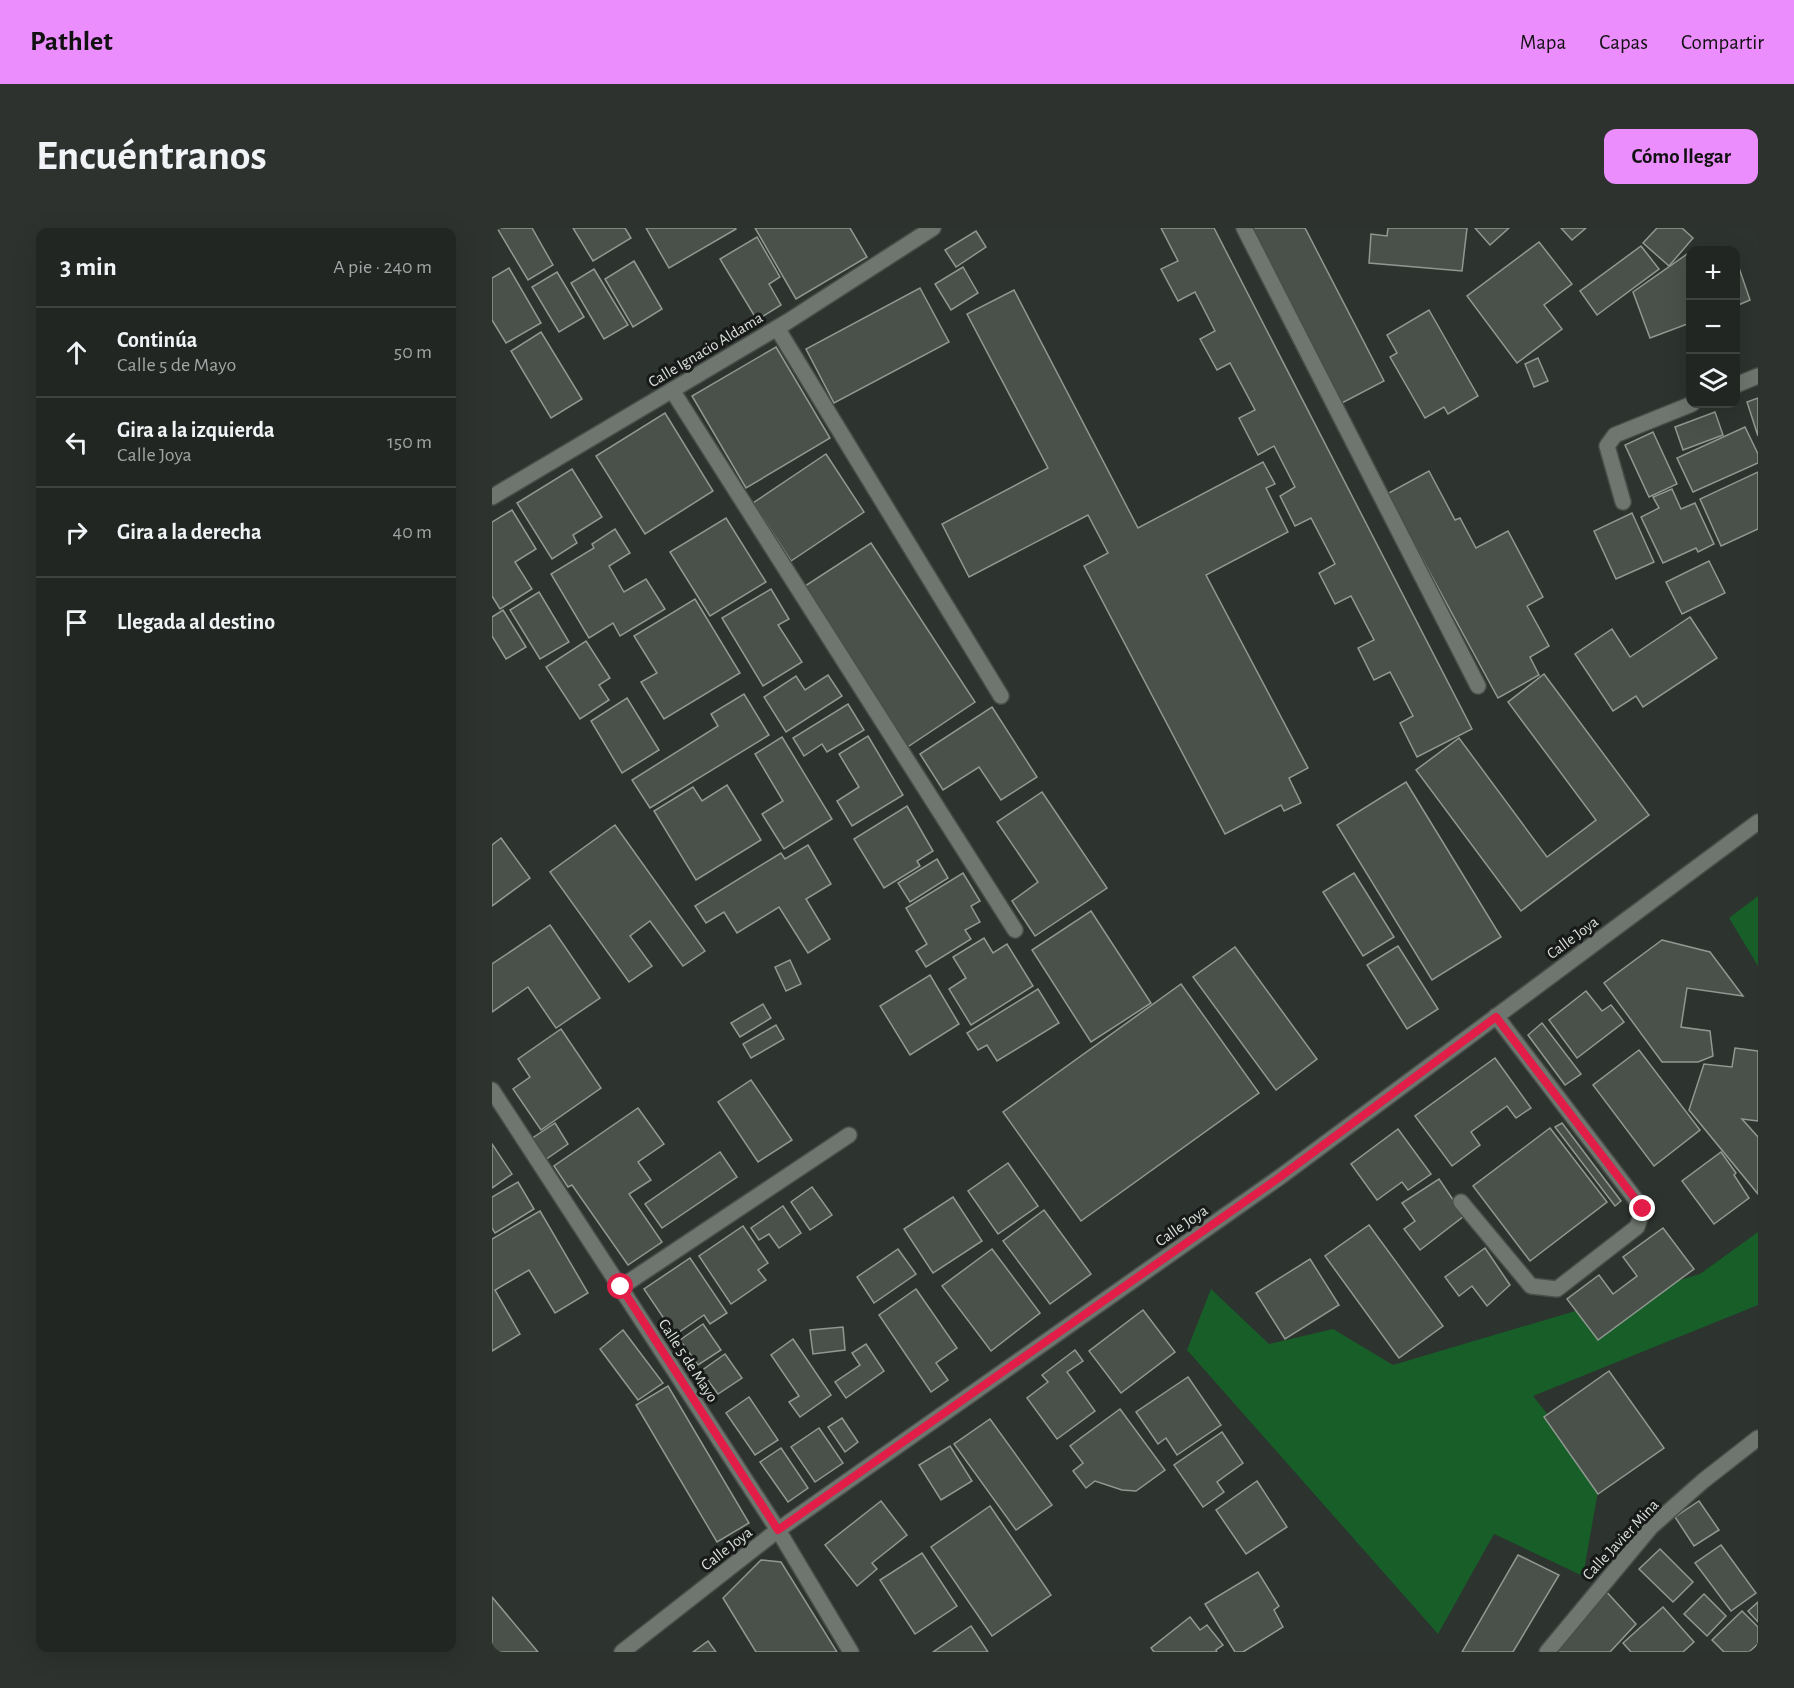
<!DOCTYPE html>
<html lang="es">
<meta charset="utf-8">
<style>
body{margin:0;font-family:"Alegreya Sans",sans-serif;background:#2e322f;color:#f1f3f6}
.controls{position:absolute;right:18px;top:18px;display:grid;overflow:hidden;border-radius:12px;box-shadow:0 6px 24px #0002}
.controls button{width:54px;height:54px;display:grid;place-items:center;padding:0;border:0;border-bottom:2px solid #3f4340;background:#222622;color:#f1f3f6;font:30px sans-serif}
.stop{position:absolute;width:18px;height:18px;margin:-14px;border:4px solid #e11d48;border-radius:50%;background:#fff}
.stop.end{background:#e11d48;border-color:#fff;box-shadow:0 2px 6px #0008}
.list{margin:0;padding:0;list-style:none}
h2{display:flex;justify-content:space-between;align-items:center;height:78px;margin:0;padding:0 24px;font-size:26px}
h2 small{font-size:20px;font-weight:400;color:#a2a5a5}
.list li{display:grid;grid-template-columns:39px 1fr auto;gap:18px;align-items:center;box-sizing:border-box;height:90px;padding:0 24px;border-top:2px solid #3f4340}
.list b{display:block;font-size:22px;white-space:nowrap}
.list p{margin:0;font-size:20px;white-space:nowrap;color:#a2a5a5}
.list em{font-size:20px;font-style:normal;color:#a2a5a5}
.icon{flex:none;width:33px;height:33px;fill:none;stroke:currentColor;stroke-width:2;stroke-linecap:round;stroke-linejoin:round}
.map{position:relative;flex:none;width:1266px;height:1424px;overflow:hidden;border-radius:12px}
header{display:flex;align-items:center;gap:36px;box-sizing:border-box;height:84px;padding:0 30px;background:#eb8dfc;color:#111}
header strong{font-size:28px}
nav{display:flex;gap:33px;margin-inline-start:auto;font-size:21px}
.intro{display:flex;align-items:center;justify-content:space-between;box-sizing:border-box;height:144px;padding:0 36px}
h1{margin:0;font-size:42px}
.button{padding:15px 27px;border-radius:12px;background:#eb8dfc;color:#111;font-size:21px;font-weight:700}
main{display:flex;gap:36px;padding:0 36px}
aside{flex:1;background:#222622;border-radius:12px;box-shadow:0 6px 24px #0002}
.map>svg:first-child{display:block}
.green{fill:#175e29}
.building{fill:#4a514b;stroke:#919891;stroke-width:1.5}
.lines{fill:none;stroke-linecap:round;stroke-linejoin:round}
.minor-casing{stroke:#494e4a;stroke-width:18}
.minor{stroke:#6f766f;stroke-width:15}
.route{stroke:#e11d48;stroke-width:8}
.labels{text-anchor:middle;stroke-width:6;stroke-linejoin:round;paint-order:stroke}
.street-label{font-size:16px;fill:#dde1dd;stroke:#171a18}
</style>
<header>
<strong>Pathlet</strong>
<nav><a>Mapa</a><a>Capas</a><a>Compartir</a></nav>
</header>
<div class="intro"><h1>Encuéntranos</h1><a class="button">Cómo llegar</a></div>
<main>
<aside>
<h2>3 min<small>A pie · 240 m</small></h2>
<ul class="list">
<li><svg class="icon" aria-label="ahead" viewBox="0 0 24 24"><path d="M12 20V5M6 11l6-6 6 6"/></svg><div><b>Continúa</b><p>Calle 5 de Mayo</p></div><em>50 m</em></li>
<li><svg class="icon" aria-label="left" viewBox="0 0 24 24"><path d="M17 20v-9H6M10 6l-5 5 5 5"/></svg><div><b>Gira a la izquierda</b><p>Calle Joya</p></div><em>150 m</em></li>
<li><svg class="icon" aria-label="right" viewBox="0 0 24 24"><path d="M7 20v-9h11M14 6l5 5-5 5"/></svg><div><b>Gira a la derecha</b></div><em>40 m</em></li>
<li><svg class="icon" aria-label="arrive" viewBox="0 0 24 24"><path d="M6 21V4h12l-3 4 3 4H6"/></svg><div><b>Llegada al destino</b></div></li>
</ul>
</aside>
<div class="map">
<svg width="1266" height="1424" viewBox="0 0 1266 1424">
<rect width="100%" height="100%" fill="#2d332e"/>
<!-- green -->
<g class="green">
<polygon points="1266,668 1266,738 1237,690"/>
<polygon points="1266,1004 1266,1077 1041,1168 1108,1252 1091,1348 1002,1306 946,1406 695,1122 719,1061 777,1116 841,1101 901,1137 1208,1046"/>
</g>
<!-- building -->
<g class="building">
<polygon points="5,0 40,0 61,37 36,52"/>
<polygon points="81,0 133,0 139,10 101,33"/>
<polygon points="154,0 243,0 244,1 177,40"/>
<polygon points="263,0 358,0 375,29 304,71"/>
<polygon points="669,0 722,0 980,501 925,529 908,495 921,488 898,444 882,452 866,420 882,412 859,368 843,376 827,345 843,336 819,290 803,298 788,268 803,259 782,218 766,227 747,190 763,182 738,135 725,142 708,111 723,103 703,64 686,73 669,41 686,33"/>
<polygon points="757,0 813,0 892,153 848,176"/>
<polygon points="896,0 975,0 970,43 877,35 879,6 895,8"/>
<polygon points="983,0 1017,0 998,17"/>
<polygon points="1069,0 1094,0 1080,12"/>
<polygon points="1165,0 1190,0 1201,10 1177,38 1151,15"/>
<polygon points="484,3 494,19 464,39 453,22"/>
<polygon points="265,9 288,49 277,56 289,77 265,92 228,31"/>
<polygon points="1047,14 1080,56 1052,77 1070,101 1025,135 975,68"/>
<polygon points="1149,18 1167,41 1105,87 1088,63"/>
<polygon points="1198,24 1198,95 1158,110 1141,64"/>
<polygon points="142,33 170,81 141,99 113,51"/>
<polygon points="1244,34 1245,34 1258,72 1244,78"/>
<polygon points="471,39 486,65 459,82 443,56"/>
<polygon points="17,40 49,95 14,115 0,92 0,50"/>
<polygon points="102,41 136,97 112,111 79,55"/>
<polygon points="65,44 92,89 67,104 40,59"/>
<polygon points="428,60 457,114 342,175 314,121"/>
<polygon points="522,62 646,300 771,234 783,256 774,260 796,304 714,347 816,540 797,550 809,575 792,583 789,577 733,606 592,338 616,325 596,287 477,349 450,296 556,240 475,86"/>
<polygon points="937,82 986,168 956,186 952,179 933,190 898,129 905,125 895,107"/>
<polygon points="49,104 90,171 59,190 19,123"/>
<polygon points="284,119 338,210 254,260 200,168"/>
<polygon points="1046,130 1056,153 1042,159 1033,136"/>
<polygon points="1266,170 1266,208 1255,174"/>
<polygon points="1223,184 1231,207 1191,222 1183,199"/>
<polygon points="173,185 221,263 153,306 104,228"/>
<polygon points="1253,199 1266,226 1266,235 1201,264 1185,230"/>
<polygon points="1161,204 1185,256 1157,269 1133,217"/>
<polygon points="334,226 372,284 299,333 261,275"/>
<polygon points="80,241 110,289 81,307 85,315 60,331 25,275"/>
<polygon points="937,243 963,292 968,290 984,320 1016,303 1051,369 1035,378 1057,418 1038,429 1047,447 1006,470 895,266"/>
<polygon points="1266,244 1266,301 1229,318 1208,271"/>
<polygon points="1180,261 1189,281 1203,275 1222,316 1206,324 1204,320 1171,335 1149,289 1167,280 1161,269"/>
<polygon points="20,282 44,321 23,334 40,361 8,381 0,368 0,294"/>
<polygon points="1140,285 1162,334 1124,351 1102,303"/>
<polygon points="234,290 274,354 218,388 178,324"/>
<polygon points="123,301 138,325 117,338 132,364 154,351 173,381 128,408 121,395 97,410 59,346 102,320 100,316"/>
<polygon points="379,315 483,474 414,520 310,360"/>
<polygon points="1217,333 1233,365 1190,386 1174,354"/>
<polygon points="279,361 297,391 286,397 310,434 271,458 230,390"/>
<polygon points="47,364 77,414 48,431 18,382"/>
<polygon points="203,371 248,445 172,491 149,454 165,445 142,408"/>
<polygon points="11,382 34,419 14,431 0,408 0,389"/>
<polygon points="1198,389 1225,430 1151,479 1144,468 1121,483 1083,426 1120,401 1138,429"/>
<polygon points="94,413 118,450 107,457 117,472 88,491 54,439"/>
<polygon points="1052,446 1157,587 1029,683 924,542 967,510 1055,629 1104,592 1016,474"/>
<polygon points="336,447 350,468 294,504 272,469 304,448 313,462"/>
<polygon points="252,466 277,507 158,580 140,552 226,498 219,486"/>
<polygon points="135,470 167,522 130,545 99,493"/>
<polygon points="356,476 372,502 335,524 330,516 312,528 301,510"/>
<polygon points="500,479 545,549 509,572 487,539 451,562 428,526"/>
<polygon points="376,508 411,567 360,598 345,573 367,559 347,526"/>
<polygon points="290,509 340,591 292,621 270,586 291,573 263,526"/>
<polygon points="914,554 1009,709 940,752 845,597"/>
<polygon points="235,557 269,612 204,652 162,583 201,559 210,573"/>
<polygon points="550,564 615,660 543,708 520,673 546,654 505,594"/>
<polygon points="415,578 441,623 425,633 428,638 392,660 362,611"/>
<polygon points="123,597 213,723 191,738 158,693 138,708 160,738 137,754 58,644"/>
<polygon points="9,610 38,650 0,678 0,617"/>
<polygon points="316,617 339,656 314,671 338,711 316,725 287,679 245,705 232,684 214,695 203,678 289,625 293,631"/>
<polygon points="445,631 456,650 418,674 406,655"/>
<polygon points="471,645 488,673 479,678 488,694 473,702 479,711 434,739 424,723 435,716 414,680"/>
<polygon points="862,645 902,709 871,728 831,664"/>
<polygon points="599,683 659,775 599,814 540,722"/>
<polygon points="58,697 108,770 64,800 36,759 0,784 0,736"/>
<polygon points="492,710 501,725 515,716 541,758 479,797 457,761 474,750 461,729"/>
<polygon points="1170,712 1218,724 1251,768 1195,760 1189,799 1218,803 1221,828 1206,834 1170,834 1112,755"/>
<polygon points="906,718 946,781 915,801 875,737"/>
<polygon points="743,719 825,831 784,862 701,749"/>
<polygon points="298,732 309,756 294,763 283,739"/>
<polygon points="438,747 467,796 418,827 388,778"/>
<polygon points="689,756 767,865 589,993 511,884"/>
<polygon points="546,761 567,795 505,833 495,817 486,822 475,805"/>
<polygon points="1094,763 1110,783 1119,777 1132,794 1085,830 1057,792"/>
<polygon points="271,776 279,790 248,809 239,795"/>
<polygon points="1050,795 1089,846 1073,857 1036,807"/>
<polygon points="284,797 292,811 259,830 251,816"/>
<polygon points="69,801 109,860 49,902 21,861 38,849 26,831"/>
<polygon points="1243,820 1266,823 1266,893 1250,891 1266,909 1266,966 1197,882 1212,836 1240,839"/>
<polygon points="1147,822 1208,902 1162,938 1101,857"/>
<polygon points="1003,830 1039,880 1024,890 1015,878 979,904 988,917 960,938 923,888"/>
<polygon points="259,852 300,912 266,934 226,874"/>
<polygon points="146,880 172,916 146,934 159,952 137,966 170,1014 136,1037 80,957 76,959 62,938"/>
<polygon points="63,895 76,916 53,932 39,911"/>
<polygon points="1070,895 1129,973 1123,978 1063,899"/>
<polygon points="1058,900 1115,974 1038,1033 981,958"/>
<polygon points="906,901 939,946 916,962 910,954 885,972 859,936"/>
<polygon points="0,916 20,946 0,960"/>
<polygon points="228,924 245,949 170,1000 153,976"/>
<polygon points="1229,924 1244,945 1242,947 1257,970 1222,996 1190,953"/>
<polygon points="516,935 546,978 506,1006 476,963"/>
<polygon points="947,951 972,988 928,1022 912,1001 923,993 910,975"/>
<polygon points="26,954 42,981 3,1005 0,1000 0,969"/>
<polygon points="320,959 340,987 318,1002 299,974"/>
<polygon points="461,969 490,1013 441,1045 412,1001"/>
<polygon points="291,978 309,1005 287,1020 277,1006 267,1012 259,1000"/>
<polygon points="552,982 599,1046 558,1076 511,1013"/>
<polygon points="48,983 96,1065 63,1085 37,1042 3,1062 28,1106 0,1123 0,1011"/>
<polygon points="877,997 951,1098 907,1130 833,1028"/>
<polygon points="251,998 276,1035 266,1042 274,1052 239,1076 207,1028"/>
<polygon points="1171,1000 1202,1041 1106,1112 1075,1071 1107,1047 1121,1066 1145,1048 1131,1029"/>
<polygon points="993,1020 1018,1057 995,1078 980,1058 967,1068 953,1049"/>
<polygon points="406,1021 424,1046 382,1075 365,1049"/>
<polygon points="500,1021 548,1085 499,1123 450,1058"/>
<polygon points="198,1030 235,1085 218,1096 212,1087 183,1107 152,1061"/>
<polygon points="818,1031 847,1077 793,1111 764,1065"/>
<polygon points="424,1061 465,1120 444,1135 456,1152 439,1164 387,1087"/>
<polygon points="651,1082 683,1124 629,1165 597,1123"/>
<polygon points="211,1096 229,1122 206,1137 188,1112"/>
<polygon points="351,1099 353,1122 321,1126 318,1102"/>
<polygon points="131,1102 171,1155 146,1172 108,1121"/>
<polygon points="301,1111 339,1167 308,1189 297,1174 307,1168 279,1127"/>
<polygon points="374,1116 392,1143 354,1170 343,1154 368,1137 360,1125"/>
<polygon points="583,1122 591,1133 575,1144 603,1183 565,1211 535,1170 556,1154 550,1147"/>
<polygon points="233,1126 250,1150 226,1166 209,1143"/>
<polygon points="1117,1143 1172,1220 1106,1266 1052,1189"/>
<polygon points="696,1149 729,1197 685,1227 674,1210 666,1216 644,1184"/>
<polygon points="176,1158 257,1295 225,1314 144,1177"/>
<polygon points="257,1169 286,1212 263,1227 234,1185"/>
<polygon points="628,1181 673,1242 644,1263 630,1262 603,1253 594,1260 581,1243 591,1235 578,1218"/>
<polygon points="350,1190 366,1214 353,1224 336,1199"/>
<polygon points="498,1191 560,1277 524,1302 462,1216"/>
<polygon points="327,1200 351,1235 323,1254 299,1219"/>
<polygon points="730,1204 751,1235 725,1254 732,1264 711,1279 682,1237"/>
<polygon points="458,1218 480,1253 449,1272 427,1237"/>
<polygon points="289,1220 316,1260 296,1274 268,1234"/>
<polygon points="765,1253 795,1299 754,1326 724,1282"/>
<polygon points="389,1273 415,1307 380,1335 385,1341 365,1358 333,1317"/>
<polygon points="1207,1273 1227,1302 1202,1318 1183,1289"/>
<polygon points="498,1278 559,1367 500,1408 439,1319"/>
<polygon points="1229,1317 1264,1365 1239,1383 1203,1335"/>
<polygon points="1168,1321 1201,1354 1181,1374 1147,1341"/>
<polygon points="430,1325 465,1378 423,1406 388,1352"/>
<polygon points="1026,1327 1067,1347 1021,1424 970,1424"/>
<polygon points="269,1332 289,1334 345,1424 264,1424 231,1370"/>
<polygon points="766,1344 787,1378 782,1382 791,1399 751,1424 743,1424 713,1376"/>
<polygon points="1111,1360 1144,1396 1118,1424 1063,1424"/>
<polygon points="1212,1366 1234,1388 1215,1408 1192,1386"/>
<polygon points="0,1369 46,1424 0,1424"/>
<polygon points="1266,1374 1266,1394 1256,1383"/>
<polygon points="1171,1379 1202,1414 1191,1424 1139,1424 1131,1415"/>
<polygon points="1250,1383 1266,1399 1266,1416 1257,1424 1232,1424 1220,1412"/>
<polygon points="698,1389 708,1402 715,1397 731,1417 724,1422 725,1424 662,1424 659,1420"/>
<polygon points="479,1398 496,1424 441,1424"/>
<polygon points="216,1413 224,1424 201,1424"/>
</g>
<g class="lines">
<!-- minor casing -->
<g class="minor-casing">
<g id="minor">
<polyline points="752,0 986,458"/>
<polyline points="285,100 509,468"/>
<polyline points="1244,157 1266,148"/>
<polyline points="180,162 523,702"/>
<polyline points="0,269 295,94 441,0"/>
<polyline points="1131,274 1115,218 1123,207 1200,176"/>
<polyline points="0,862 286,1302 359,1424"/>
<polyline points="969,974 1039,1058 1065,1061 1145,999 1151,981 1004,788"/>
<polyline points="129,1059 357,907"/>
<polyline points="130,1424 286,1302 788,949 1266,594"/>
<polyline points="1055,1424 1159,1299 1211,1253 1266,1210"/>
</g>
</g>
<!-- minor -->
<use href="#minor" class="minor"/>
</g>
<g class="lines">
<!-- route -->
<polyline class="route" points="129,1059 286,1302 788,949 1004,789 1151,981"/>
</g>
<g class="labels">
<!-- street labels -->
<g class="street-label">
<text transform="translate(213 121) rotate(-31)" y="6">Calle Ignacio Aldama</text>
<text transform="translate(1080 709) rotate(-37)" y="6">Calle Joya</text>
<text transform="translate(689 997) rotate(-35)" y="6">Calle Joya</text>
<text transform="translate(197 1132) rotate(57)" y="6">Calle 5 de Mayo</text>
<text transform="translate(1128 1311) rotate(-47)" y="6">Calle Javier Mina</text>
<text transform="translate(234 1320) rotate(-38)" y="6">Calle Joya</text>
</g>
</g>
</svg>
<div class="controls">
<button>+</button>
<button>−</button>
<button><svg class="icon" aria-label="layers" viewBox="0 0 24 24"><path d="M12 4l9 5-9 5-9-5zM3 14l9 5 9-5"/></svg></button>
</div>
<div class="stop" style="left:129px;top:1059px"></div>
<div class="stop end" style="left:1151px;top:981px"></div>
</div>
</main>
